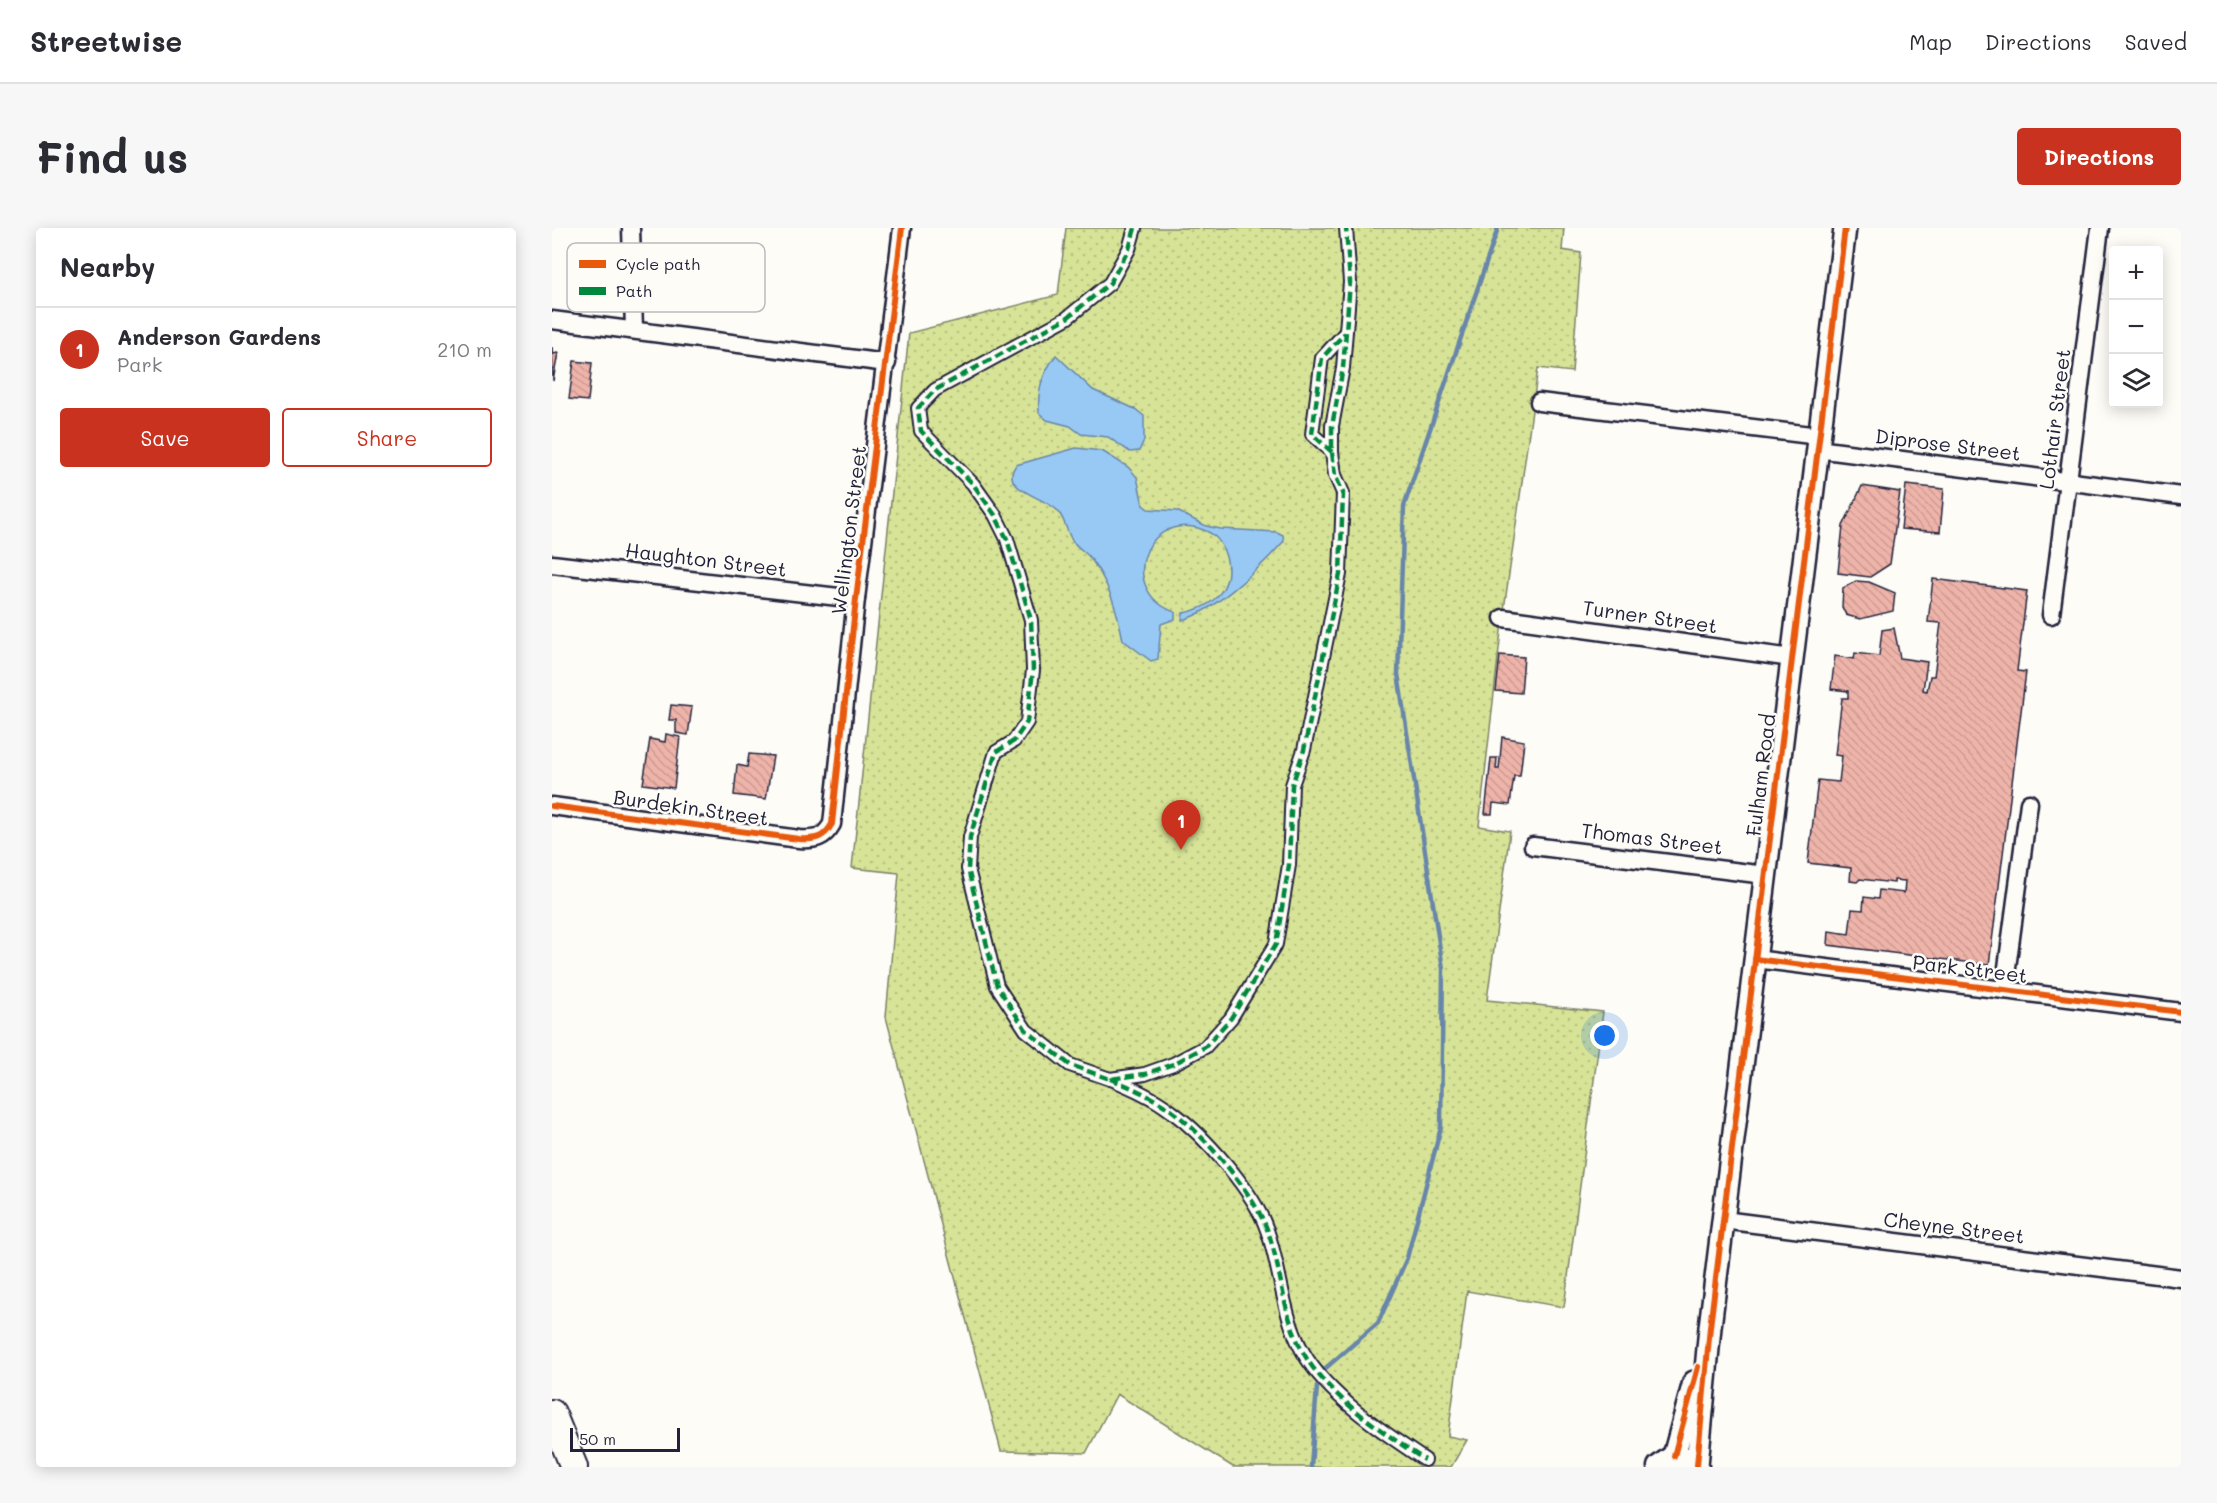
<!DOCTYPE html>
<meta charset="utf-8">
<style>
body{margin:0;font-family:Mali,sans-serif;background:#f7f7f7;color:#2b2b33}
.controls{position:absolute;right:18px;top:18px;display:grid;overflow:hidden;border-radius:6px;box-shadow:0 3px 15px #0003}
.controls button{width:54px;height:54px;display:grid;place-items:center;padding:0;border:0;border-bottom:2px solid #e1e1e2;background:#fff;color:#2b2b33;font:30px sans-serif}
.scale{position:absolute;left:18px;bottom:15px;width:110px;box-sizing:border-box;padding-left:6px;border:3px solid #22223b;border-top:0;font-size:16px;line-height:21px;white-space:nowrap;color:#22223b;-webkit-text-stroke:4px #fdfcf7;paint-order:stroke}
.you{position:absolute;left:1053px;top:808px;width:21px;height:21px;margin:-15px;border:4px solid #fff;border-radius:50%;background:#1a73e8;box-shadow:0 0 0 9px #1a73e833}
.badge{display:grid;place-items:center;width:39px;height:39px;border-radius:50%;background:#c8321e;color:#fff;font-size:20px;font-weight:700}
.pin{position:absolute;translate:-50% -50px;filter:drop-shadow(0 2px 3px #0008)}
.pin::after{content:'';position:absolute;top:32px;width:21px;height:18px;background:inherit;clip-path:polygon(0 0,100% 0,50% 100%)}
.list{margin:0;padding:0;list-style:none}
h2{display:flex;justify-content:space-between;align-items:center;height:78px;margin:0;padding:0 24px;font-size:26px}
h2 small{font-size:20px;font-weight:400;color:#7c7c81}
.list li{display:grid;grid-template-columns:39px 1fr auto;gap:18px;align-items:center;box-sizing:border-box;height:84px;padding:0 24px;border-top:2px solid #e1e1e2}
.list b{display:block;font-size:22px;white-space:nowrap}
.list p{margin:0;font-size:20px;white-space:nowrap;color:#7c7c81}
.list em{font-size:20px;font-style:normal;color:#7c7c81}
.actions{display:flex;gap:12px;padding:18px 24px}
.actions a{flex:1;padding:14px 0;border:2px solid #c8321e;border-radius:6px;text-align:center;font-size:21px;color:#c8321e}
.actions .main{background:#c8321e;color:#fff}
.icon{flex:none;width:33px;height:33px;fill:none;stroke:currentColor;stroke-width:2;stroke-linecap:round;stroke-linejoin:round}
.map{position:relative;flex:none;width:1629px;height:1239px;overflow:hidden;border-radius:6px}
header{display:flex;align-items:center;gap:36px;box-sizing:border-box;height:84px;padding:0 30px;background:#fff;border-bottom:2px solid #e1e1e2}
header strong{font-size:28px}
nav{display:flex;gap:33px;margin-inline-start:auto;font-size:21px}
.intro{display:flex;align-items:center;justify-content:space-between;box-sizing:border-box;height:144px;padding:0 36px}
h1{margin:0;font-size:42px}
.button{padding:15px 27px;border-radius:6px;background:#c8321e;color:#fff;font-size:21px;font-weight:700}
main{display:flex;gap:36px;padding:0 36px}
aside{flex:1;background:#fff;border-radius:6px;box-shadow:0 3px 15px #0003}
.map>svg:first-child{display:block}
.park{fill:url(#park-dots);stroke:#7c8268;stroke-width:1.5}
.water{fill:#97c9f4;stroke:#6886aa;stroke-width:1.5}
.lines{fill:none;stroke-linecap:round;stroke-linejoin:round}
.stream{stroke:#6886aa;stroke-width:4.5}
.building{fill:url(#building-back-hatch);stroke:#22223b;stroke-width:1.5}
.pedestrian-casing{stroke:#22223b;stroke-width:16}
.minor-casing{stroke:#22223b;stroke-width:21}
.tertiary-casing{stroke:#22223b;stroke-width:26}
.secondary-casing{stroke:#22223b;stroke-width:27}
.primary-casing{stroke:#22223b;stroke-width:30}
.pedestrian{stroke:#fdfcf7;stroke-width:12}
.minor{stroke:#fdfcf7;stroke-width:16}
.tertiary{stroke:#fdfcf7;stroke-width:21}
.secondary{stroke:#fdfcf7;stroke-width:22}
.primary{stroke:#fdfcf7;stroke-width:26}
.quiet{stroke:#00873e;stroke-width:4.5;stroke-dasharray:9 4.5;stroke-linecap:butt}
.cycleway-casing{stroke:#fdfcf7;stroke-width:10}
.cycleway{stroke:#e8590c;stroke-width:6}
.labels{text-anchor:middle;stroke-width:5;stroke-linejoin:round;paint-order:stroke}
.street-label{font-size:20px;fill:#22223b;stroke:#fdfcf7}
.key{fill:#fdfcf7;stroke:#bbbbbf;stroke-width:1.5}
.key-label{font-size:16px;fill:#22223b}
</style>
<header>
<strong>Streetwise</strong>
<nav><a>Map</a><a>Directions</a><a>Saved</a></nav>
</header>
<div class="intro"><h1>Find us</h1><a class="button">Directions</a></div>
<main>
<aside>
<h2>Nearby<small></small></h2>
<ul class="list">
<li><span class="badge">1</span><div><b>Anderson Gardens</b><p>Park</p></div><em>210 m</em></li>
</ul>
<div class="actions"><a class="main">Save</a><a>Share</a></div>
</aside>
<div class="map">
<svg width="1629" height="1239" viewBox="0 0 1629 1239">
<defs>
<pattern id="park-dots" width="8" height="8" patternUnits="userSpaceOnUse" patternTransform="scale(1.5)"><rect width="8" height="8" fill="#d7e396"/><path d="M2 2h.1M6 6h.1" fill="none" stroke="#b8c282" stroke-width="1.8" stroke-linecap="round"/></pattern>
<pattern id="building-back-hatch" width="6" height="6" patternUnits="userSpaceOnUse" patternTransform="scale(1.5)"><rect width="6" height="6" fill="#eeb4aa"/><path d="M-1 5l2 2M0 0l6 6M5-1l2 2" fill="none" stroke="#cc9a93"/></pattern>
</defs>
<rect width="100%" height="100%" fill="#fdfcf7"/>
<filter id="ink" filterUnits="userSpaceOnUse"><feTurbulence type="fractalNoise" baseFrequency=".0167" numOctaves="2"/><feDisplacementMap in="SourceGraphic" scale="12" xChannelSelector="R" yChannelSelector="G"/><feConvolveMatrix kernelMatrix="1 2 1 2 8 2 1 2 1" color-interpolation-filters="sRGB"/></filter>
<g filter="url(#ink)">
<!-- park -->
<polygon class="park" points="514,0 1012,0 1010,22 1029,25 1020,144 986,140 949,403 927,598 958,603 935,772 1051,784 1012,1079 915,1063 896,1208 915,1212 899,1239 681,1239 565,1166 534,1225 449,1223 334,789 347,645 300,640 357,105 506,67"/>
<!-- water -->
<g class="water">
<path d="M504,127L541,162L583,181L592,188V212L587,223L578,224L556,209L529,206L518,198L495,192L487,185C485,162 490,146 504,127Z"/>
<path d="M524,220L550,223L576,239L585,249L591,277L596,281L625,283L654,298L669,301L725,304L731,307L732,313C710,338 662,384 630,392L631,385C664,379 685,356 672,323C667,309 659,304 646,300C591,286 566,364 623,384V391L609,396L606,431L599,433L571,412C565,382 558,357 539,331C534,324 525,320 520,312C514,302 513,292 506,283C492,268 446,262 464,237Z"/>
</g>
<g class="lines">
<!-- stream -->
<g class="stream">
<polyline points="769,1144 826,1095 855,1030 889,899 891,741 846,446 852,278 946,0"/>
<polyline points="759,1239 765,1158"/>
</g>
</g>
<!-- building -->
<g class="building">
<polygon points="0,119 1,126 6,125 1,153"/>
<polygon points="22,133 40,135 36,173 17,171"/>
<polygon points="1354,257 1392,261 1388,304 1349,301"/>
<polygon points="1310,258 1348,264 1338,336 1318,349 1286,345 1291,298"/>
<polygon points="1381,351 1475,363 1465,443 1474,444 1437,737 1276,717 1277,703 1297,706 1300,681 1311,682 1312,669 1326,671 1327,662 1352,665 1353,653 1342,652 1342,655 1308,651 1305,654 1298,653 1299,640 1256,635 1266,552 1287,554 1290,528 1283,527 1290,470 1296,470 1296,463 1279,461 1283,428 1302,431 1303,425 1327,428 1330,402 1342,400 1348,430 1375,434 1371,462 1375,463 1378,448 1382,448 1389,395 1376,394"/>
<polygon points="1304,353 1317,354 1343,365 1341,383 1308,391 1294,387 1290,379 1291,360"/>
<polygon points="948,427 972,429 969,465 944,463"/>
<polygon points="119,477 140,479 136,507 124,505 124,492 117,492"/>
<polygon points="114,506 128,509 122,560 91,556 98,511 113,514"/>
<polygon points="950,509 972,513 968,548 962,548 958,577 941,575 940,586 933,586 939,530 945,530 944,541 947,541"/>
<polygon points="197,526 221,528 214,571 182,567 185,537 195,539"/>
</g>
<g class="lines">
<!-- pedestrian casing -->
<g class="pedestrian-casing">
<g id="pedestrian">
<polyline points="583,0 577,21 558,55 515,90 383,162 366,180 369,203 421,256 443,287 455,311 479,392 481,442 475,494 462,513 444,524 418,609 416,641 445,758 474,802 518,837 558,851 593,846 621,836 653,819 679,790 724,716 737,637 740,557 752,522 788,346 791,265 783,247 780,224 780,198 791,140 798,54 794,0"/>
<polyline points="780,224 760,206 770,130 793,105"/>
<path d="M559,851C580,860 601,869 619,883C652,907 702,963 715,1002C729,1041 730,1087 751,1124C775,1167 832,1205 873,1232"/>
</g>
</g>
<!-- minor casing -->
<g class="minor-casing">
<g id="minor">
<polyline points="79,0 82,102"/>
<polyline points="0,92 335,135"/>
<polyline points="987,174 1267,208"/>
<polyline points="1265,221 1629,268"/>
<polyline points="0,336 304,371"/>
<polyline points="1499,387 1548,0"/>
<polyline points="951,390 1240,430"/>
<path d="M0,578L247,611C264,612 272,610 280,596L304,371L350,0"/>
<polyline points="981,618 1213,647"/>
<polyline points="1203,731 1629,784"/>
<polyline points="1452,762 1477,575"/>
<polyline points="1171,992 1629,1050"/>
</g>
</g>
<!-- tertiary casing -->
<g class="tertiary-casing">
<g id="tertiary">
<polyline points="1122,1228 1142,1154"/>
<polyline points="1145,1237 1158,1099 1293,0"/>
</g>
</g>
<!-- secondary casing -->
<g class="secondary-casing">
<polyline id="secondary" points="1107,1239 1122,1228 1139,1232 1145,1239"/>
</g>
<!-- primary casing -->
<g class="primary-casing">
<polyline id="primary" points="0,1185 22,1239"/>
</g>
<!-- pedestrian -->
<use href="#pedestrian" class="pedestrian"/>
<!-- minor -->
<use href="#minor" class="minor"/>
<!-- tertiary -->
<use href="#tertiary" class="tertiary"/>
<!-- secondary -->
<use href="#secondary" class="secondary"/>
<!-- primary -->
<use href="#primary" class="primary"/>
<!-- quiet -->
<g class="quiet">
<polyline points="583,0 577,21 558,55 515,90 383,162 366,180 369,203 421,256 443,287 455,311 479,392 481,442 475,494 462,513 444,524 418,609 416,641 445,758 474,802 518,837 558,851 593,846 621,836 653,819 679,790 724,716 737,637 740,557 752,522 788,346 791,265 783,247 780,224 780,198 791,140 798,54 794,0"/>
<polyline points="780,224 760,206 770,130 793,105"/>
<path d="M558,851C580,859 600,869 619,882C651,905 701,965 715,1001C730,1041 730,1086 751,1124C774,1167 832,1205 873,1232"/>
</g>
<!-- cycleway casing -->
<g class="cycleway-casing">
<g id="cycleway">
<path d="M0,578L247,611C264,612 272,610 280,596L304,371L350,0"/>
<polyline points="1203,731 1629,784"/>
<polyline points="1122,1228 1146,1139"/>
<polyline points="1145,1237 1158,1099 1293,0"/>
</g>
</g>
<!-- cycleway -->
<use href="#cycleway" class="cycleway"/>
</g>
</g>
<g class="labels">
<!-- street labels -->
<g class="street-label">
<text transform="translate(1503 191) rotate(-83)" y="7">Lothair Street</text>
<text transform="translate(1396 217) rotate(7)" y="7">Diprose Street</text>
<text transform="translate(297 302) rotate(-83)" y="7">Wellington Street</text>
<text transform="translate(154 332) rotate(7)" y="7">Haughton Street</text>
<text transform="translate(1098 389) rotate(8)" y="7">Turner Street</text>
<text transform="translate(1209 547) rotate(-83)" y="7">Fulham Road</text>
<text transform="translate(139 580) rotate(8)" y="7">Burdekin Street</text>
<text transform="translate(1100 611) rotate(7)" y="7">Thomas Street</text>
<text transform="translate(1418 741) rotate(7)" y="7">Park Street</text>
<text transform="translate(1402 1000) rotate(7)" y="7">Cheyne Street</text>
</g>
</g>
<!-- legend -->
<rect x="15" y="15" width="198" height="69" rx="9" class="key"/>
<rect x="27" y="32" width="27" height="8" fill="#e8590c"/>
<rect x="27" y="59" width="27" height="8" fill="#00873e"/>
<g class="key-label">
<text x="64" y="42">Cycle path</text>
<text x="64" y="69">Path</text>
</g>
</svg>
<div class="controls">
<button>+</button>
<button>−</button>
<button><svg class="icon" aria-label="layers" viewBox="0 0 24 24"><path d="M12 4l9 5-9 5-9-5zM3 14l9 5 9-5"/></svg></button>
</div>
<div class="scale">50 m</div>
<div class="you"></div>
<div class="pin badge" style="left:629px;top:622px">1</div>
</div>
</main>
